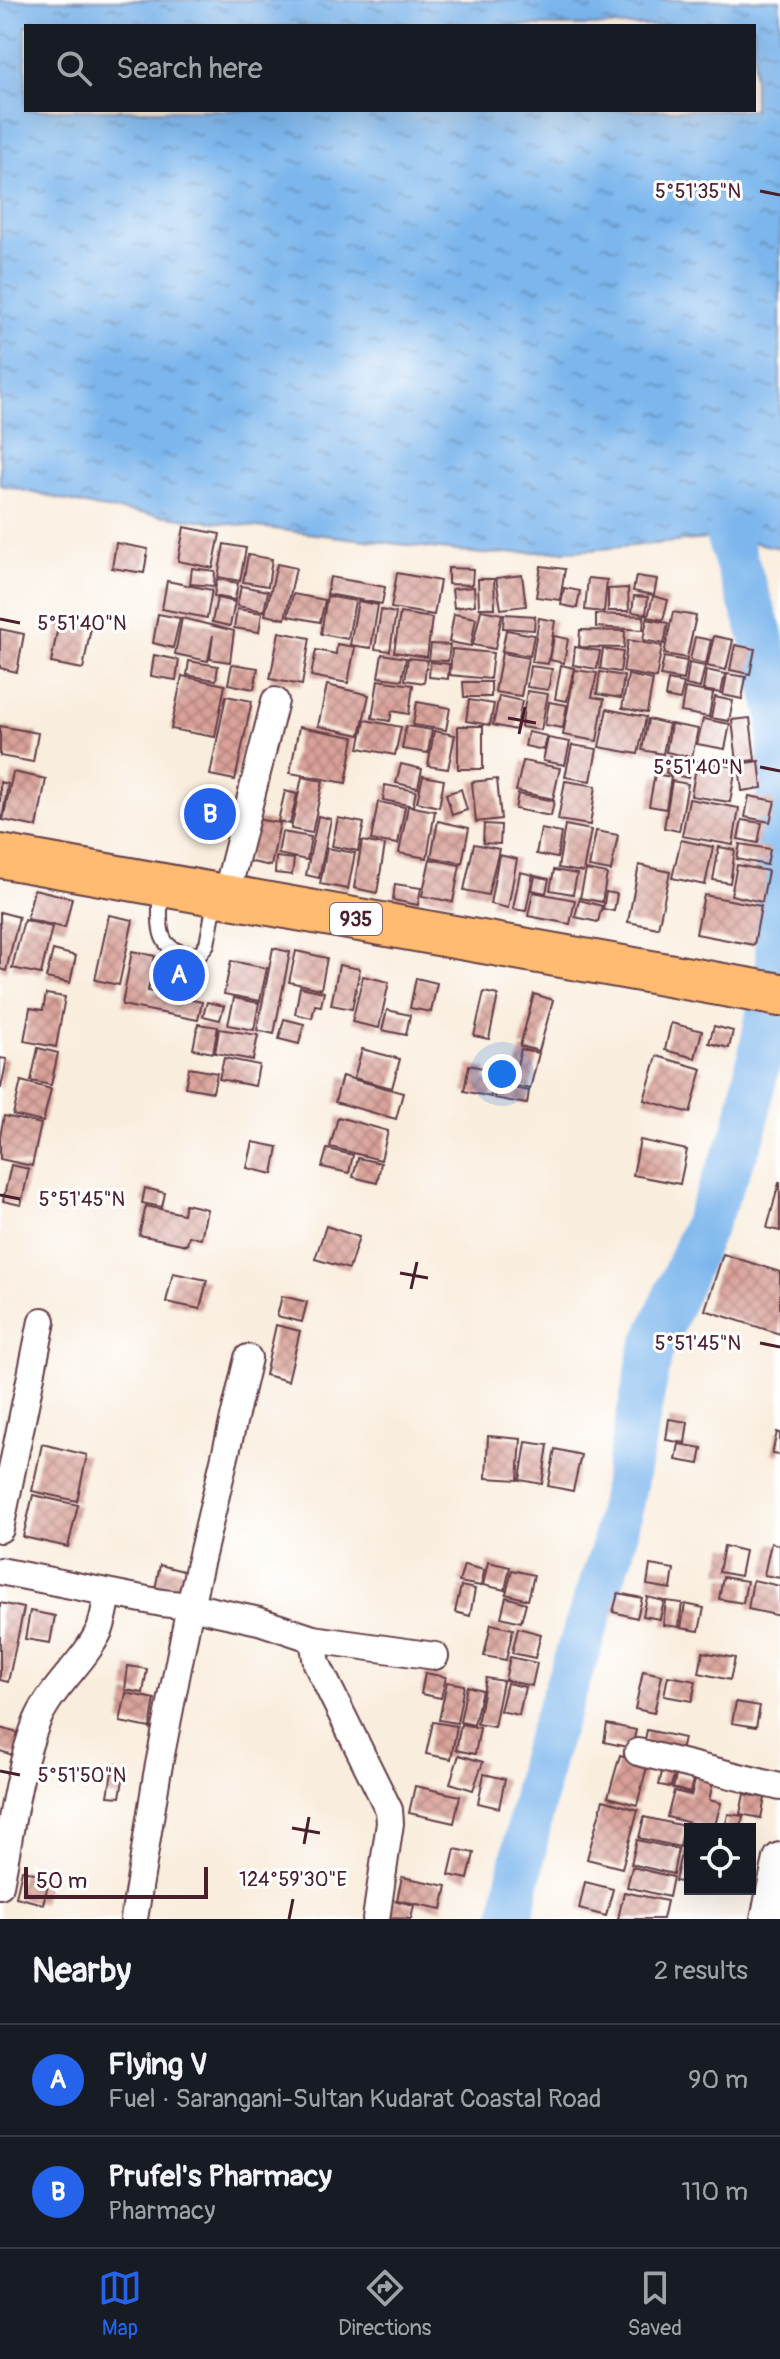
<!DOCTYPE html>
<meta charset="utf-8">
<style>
body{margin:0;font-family:Pangolin,sans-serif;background:#242831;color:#f1f3f6}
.controls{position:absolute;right:24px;bottom:24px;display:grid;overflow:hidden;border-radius:0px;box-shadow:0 8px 32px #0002}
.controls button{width:72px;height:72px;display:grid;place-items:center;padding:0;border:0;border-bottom:2px solid #363941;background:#171b24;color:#f1f3f6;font:40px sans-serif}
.scale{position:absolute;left:24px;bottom:20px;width:184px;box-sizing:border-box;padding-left:8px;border:4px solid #4a1f2b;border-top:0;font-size:22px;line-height:28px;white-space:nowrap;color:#4a1f2b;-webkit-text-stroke:6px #fff;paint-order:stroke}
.you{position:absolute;left:502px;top:1074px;width:28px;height:28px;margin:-20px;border:6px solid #fff;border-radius:50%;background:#1a73e8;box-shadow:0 0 0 12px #1a73e833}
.badge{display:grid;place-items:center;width:52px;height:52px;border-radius:50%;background:#2563eb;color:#fff;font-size:26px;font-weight:700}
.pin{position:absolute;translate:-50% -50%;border:4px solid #fff;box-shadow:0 2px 8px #0006}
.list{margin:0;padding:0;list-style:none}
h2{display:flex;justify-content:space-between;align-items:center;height:104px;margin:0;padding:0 32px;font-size:34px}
h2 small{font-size:26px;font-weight:400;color:#9ea1a6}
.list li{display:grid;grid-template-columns:52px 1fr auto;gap:24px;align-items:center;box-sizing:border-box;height:112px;padding:0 32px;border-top:2px solid #363941}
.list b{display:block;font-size:30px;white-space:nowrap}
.list p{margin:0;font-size:26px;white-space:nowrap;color:#9ea1a6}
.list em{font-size:26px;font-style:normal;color:#9ea1a6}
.icon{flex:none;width:44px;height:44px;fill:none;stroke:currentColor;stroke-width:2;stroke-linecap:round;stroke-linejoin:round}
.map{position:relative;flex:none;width:780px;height:1919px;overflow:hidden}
.search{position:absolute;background:#171b24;box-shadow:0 8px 32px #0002;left:24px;right:24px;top:24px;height:88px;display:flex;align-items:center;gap:20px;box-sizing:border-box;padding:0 28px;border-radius:0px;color:#9ea1a6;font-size:30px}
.sheet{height:328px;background:#171b24}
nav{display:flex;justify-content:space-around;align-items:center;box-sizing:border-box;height:112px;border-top:2px solid #363941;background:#171b24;font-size:22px;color:#9ea1a6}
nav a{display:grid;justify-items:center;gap:4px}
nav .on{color:#2563eb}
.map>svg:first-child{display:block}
.water{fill:url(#water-ripples);stroke:#626a8c;stroke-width:2;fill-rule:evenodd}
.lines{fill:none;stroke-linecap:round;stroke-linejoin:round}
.river{stroke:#7bb6ed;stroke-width:44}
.building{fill:url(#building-cross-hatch)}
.service-casing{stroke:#643e46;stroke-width:18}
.minor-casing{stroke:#643e46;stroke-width:30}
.tertiary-casing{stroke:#643e46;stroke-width:36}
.primary-casing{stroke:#643e46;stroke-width:46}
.service{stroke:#fff;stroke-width:14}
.minor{stroke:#fff;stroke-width:26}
.tertiary{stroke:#fff;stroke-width:32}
.primary{stroke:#ffbb71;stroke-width:42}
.ticks{fill:none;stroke:#4a1f2b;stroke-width:3}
.labels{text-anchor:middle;stroke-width:6;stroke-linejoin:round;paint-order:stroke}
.shield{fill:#fff;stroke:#80626b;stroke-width:2}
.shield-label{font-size:20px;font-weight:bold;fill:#4a1f2b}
.ticks-label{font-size:20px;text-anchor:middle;fill:#4a1f2b;stroke:#fff;stroke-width:6;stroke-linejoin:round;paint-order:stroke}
</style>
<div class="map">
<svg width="780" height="1919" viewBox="0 0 780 1919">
<defs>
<pattern id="water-ripples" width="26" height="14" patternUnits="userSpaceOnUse" patternTransform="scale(2)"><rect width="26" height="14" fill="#7bb6ed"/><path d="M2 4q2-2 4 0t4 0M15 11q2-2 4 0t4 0" fill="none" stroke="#6793c0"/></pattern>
<pattern id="building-cross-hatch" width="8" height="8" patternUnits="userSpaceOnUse" patternTransform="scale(2)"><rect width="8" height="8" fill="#d9a199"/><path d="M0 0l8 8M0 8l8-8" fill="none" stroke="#b2837d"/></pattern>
</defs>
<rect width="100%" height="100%" fill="#fff"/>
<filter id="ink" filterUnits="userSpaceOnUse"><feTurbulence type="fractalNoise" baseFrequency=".0125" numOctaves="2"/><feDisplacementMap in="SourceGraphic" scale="16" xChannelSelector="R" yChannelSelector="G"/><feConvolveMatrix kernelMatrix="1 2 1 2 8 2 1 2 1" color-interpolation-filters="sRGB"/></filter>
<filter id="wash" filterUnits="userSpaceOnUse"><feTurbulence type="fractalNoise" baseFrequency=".006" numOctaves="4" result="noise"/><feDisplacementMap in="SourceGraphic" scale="32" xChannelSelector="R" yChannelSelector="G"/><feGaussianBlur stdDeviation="1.8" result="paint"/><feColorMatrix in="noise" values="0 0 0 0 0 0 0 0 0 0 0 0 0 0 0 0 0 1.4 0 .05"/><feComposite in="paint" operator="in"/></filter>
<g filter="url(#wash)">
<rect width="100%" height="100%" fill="#f9eddd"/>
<!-- water -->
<path class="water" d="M0,0H780V548L728,537L589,550L482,554L99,508L0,485ZM26,26H754V110H26Z"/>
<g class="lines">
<!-- river -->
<g class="river">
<polyline points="728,537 760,631 780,717"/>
<polyline points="511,1919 542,1758 612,1551 651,1352 744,1133 777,970 777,830 780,725"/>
</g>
</g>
<g id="blocks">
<!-- building -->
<g class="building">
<polygon points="184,527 220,534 213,568 178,561"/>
<polygon points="116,543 148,549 144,573 112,568"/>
<polygon points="224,544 246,548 240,581 218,577"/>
<polygon points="248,555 272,559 268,586 243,582"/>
<polygon points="277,564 296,568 285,619 265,615"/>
<polygon points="541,566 565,569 560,600 536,597"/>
<polygon points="192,568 215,571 214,586 190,584"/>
<polygon points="448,568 473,569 472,585 448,584"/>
<polygon points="397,573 440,581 434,615 391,608"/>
<polygon points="522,575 526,606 501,609 496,578"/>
<polygon points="636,576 657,579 654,595 633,591"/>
<polygon points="330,577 385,587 382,604 327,594"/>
<polygon points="588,578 607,580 604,612 585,610"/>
<polygon points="217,579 238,583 235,600 214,596"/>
<polygon points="478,579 494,579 495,608 479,608"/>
<polygon points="167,581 212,590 207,618 162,609"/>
<polygon points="241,586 268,591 264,611 237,606"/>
<polygon points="474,587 475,605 454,608 452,589"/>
<polygon points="564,588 580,591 577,608 561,605"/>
<polygon points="628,588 629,611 608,611 608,589"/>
<polygon points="293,594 325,600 320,622 288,616"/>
<polygon points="327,596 355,601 348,639 321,634"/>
<polygon points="634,596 648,597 646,614 632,612"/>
<polygon points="653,596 668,600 663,620 648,617"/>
<polygon points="217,598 235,602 230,626 212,622"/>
<polygon points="358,601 378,605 371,648 350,645"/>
<polygon points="237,609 262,613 259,632 234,628"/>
<polygon points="381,610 396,613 390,651 375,649"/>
<polygon points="481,610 502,614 495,649 473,645"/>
<polygon points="673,612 696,616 687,658 664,654"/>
<polygon points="400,613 432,618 427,657 394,652"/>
<polygon points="158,614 180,618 173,648 153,643"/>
<polygon points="454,614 476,618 471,646 449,642"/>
<polygon points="504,614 535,616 534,630 503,628"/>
<polygon points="596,614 644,616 643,630 596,627"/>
<polygon points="182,618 234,631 230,662 210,659 213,635 208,661 175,654"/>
<polygon points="539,618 555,621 548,664 532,662"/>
<polygon points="647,619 668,623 664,644 643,640"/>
<polygon points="59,621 91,627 83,669 51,663"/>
<polygon points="0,629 24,634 17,672 0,668"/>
<polygon points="506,630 534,635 530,656 502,651"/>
<polygon points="580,630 625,631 624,648 579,647"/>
<polygon points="279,632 310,638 302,685 270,679"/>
<polygon points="554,636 568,639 564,663 550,660"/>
<polygon points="714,636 733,640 726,670 707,666"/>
<polygon points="695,637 711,640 706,664 690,660"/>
<polygon points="628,640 662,646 656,678 623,672"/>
<polygon points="337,644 355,647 348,683 311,676 316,650 336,654"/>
<polygon points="431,644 450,645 448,661 429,660"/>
<polygon points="735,645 755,649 750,674 730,670"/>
<polygon points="575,647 600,651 597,669 573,665"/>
<polygon points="452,649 493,653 490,679 450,675"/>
<polygon points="603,649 623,652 620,672 600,669"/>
<polygon points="502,653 528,658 521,696 495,692"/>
<polygon points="382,654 406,658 402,680 378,677"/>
<polygon points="154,655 179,660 176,680 151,676"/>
<polygon points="664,657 687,661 684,680 660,676"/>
<polygon points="408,658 427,660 424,683 405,680"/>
<polygon points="189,661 218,666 216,680 187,675"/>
<polygon points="430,662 449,664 448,679 429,677"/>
<polygon points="689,663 705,666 700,688 686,685"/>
<polygon points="232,664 258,668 254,689 228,684"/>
<polygon points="561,665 574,668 567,701 555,699"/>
<polygon points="530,666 552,669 548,690 527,687"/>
<polygon points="575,670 597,673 592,697 604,699 597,741 563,735"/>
<polygon points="706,670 725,674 721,693 703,690"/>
<polygon points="600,672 624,676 621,698 597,694"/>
<polygon points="727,674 746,677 742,699 723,695"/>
<polygon points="628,675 653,680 647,713 622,708"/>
<polygon points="182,676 225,685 215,737 171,729"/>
<polygon points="378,680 413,685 409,714 392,711 390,721 372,718"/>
<polygon points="668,680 684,683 680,700 665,697"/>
<polygon points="463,682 491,682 491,697 464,697"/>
<polygon points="327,685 369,695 360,735 318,726"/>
<polygon points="685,688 713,693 709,717 681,712"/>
<polygon points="527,691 548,694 541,730 521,727"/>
<polygon points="226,696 252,701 235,780 210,775"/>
<polygon points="499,696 522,701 516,730 493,725"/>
<polygon points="715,697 733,701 729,721 711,718"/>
<polygon points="469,700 494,704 490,725 466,721"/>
<polygon points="417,702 450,708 446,730 413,725"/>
<polygon points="549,702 567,705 563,728 545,725"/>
<polygon points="607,709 646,717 638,754 599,747"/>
<polygon points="750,718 755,760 737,762 732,720"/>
<polygon points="648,719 669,724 663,754 642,750"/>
<polygon points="703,719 730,724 725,749 697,744"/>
<polygon points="365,720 401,727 395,755 359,748"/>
<polygon points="671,724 698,729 692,757 666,752"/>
<polygon points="0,726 38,733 33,762 0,756"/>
<polygon points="406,726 432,730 428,753 402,749"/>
<rect x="458" y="726" width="25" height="43"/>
<polygon points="299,727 354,737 346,783 290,773"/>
<polygon points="434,731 455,735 448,769 428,766"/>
<polygon points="528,732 547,736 544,750 525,746"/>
<polygon points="548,738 570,742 565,765 543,761"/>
<polygon points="572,745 597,749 591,781 565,777"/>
<polygon points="669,756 691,761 688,778 666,773"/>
<polygon points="523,761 560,768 553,799 516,791"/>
<polygon points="697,761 736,767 730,802 691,796"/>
<polygon points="759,761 762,788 742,791 739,764"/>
<polygon points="401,764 422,769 418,788 396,783"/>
<polygon points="13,772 46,779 37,827 3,820"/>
<polygon points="655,774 671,777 666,809 649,806"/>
<polygon points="423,776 444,780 439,807 417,802"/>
<polygon points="302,777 323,781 312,833 291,829"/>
<polygon points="497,779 501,819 476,822 472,782"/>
<polygon points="565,781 596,786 590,825 558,820"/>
<polygon points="672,781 688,784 679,831 664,828"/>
<polygon points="0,782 8,784 2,820 0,820"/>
<polygon points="385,785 416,791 413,806 383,800"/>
<polygon points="461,789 467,810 452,815 446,794"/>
<polygon points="285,791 297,794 290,824 278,821"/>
<polygon points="518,794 554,801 551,816 515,809"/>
<polygon points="749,796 775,801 770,822 745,817"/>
<polygon points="689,799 739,808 733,845 682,836"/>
<polygon points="378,802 405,807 398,844 371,840"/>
<polygon points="408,806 435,811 427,858 399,853"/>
<polygon points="318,816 331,819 319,878 306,875"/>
<polygon points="338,818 364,823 358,851 332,846"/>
<polygon points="255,819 280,823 271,866 247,861"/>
<polygon points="742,820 762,823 758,843 738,839"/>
<polygon points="438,821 469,828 462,863 431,857"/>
<polygon points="484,824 501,825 500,844 483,843"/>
<polygon points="565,825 591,830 583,872 558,868"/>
<polygon points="541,829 561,833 557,858 536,854"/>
<polygon points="596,831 618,835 611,871 589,867"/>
<polygon points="282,832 311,837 307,860 278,854"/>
<polygon points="681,840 713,847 705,885 672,878"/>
<polygon points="362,841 385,845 377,893 354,888"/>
<polygon points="474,844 499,849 488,895 464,890"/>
<polygon points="740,844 770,849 767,865 737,859"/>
<polygon points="719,847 735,850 730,883 713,880"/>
<polygon points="327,848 355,853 348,889 320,884"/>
<polygon points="499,855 517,859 508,908 490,904"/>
<polygon points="276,857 294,859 292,875 275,873"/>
<polygon points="430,859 460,865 453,902 422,896"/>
<polygon points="639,865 670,872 658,928 628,922"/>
<polygon points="737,865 768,871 762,902 731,895"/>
<polygon points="554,870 577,874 573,894 550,890"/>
<polygon points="586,870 607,874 602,902 580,898"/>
<polygon points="520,872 533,875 526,911 513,909"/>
<polygon points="535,876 549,879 546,893 532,890"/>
<polygon points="395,884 421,888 418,905 393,900"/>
<polygon points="34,889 72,898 65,928 27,919"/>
<polygon points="533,892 575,900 570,924 528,916"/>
<polygon points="606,892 617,894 614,911 603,909"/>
<polygon points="704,895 761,906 754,945 696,934"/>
<polygon points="579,900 602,906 598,922 575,917"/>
<polygon points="0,912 19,917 6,971 0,969"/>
<polygon points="109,915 133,920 119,985 95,980"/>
<polygon points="24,920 52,927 41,974 12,968"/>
<polygon points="273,948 290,952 274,1034 257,1030"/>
<polygon points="53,950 76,956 70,983 46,978"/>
<polygon points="132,951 155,956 148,991 202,1002 198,1020 122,1005"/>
<polygon points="296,951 327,958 321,989 289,982"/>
<polygon points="156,961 178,965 173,989 151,985"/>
<polygon points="231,961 267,968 260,1001 224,994"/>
<polygon points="339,965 360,969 352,1009 331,1005"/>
<polygon points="363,976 389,982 379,1028 352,1022"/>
<polygon points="416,978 437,983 431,1012 410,1008"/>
<polygon points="300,987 324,992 321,1006 315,1005 312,1018 295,1014"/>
<polygon points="484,992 498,995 489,1039 474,1036"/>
<polygon points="46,994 65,997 56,1047 24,1041 30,1008 43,1010"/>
<polygon points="534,994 553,1000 539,1051 520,1046"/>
<polygon points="234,998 259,1003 254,1030 228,1025"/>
<polygon points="207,1002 224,1006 220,1020 203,1016"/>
<polygon points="387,1010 410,1015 406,1035 382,1030"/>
<polygon points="284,1019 304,1024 299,1044 279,1039"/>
<polygon points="671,1023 702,1031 695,1058 665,1050"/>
<polygon points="198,1024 218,1027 213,1053 193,1049"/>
<polygon points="714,1026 733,1031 729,1048 709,1043"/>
<polygon points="219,1029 258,1035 253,1060 215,1053"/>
<polygon points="38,1048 58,1053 51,1085 31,1081"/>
<polygon points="362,1049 400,1059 392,1088 354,1078"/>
<polygon points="521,1049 539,1053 530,1089 512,1085"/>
<polygon points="657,1056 702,1069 690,1113 644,1100"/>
<polygon points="0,1058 7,1059 1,1088 0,1088"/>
<polygon points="224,1058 259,1065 255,1086 219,1079"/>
<polygon points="469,1065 487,1069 485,1080 494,1082 491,1097 464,1091"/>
<polygon points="189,1068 217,1073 213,1092 185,1087"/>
<polygon points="342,1076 403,1093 396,1119 335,1102"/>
<polygon points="21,1081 51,1089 43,1122 13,1115"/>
<polygon points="497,1085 529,1091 527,1104 494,1098"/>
<polygon points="4,1116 41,1124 32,1166 0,1159 0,1136"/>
<polygon points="338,1117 388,1131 381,1160 330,1147"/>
<polygon points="640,1140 687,1150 680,1184 633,1175"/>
<polygon points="253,1142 278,1147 273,1174 247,1168"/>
<polygon points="327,1149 353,1155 349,1173 322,1167"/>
<polygon points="358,1158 381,1163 377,1183 353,1177"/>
<polygon points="11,1165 29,1169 21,1205 3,1201"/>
<polygon points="779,1183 780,1183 780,1231 767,1228"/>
<polygon points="145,1188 165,1193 162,1207 142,1203"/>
<polygon points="185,1204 207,1209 201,1239 189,1236 187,1245 139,1235 146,1206 183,1214"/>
<polygon points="326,1226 359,1237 349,1269 315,1259"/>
<polygon points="723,1254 780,1272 780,1334 705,1310"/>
<polygon points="173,1273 207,1280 200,1309 166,1302"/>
<polygon points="282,1296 307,1302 302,1322 277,1316"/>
<polygon points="276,1325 300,1331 288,1381 265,1375"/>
<polygon points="669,1419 688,1422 685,1443 666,1440"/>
<polygon points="777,1432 780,1433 780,1455 772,1454"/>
<polygon points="488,1436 521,1439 518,1480 486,1478"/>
<polygon points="526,1442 548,1445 542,1484 520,1480"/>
<polygon points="42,1444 87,1455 77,1501 32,1491"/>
<polygon points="679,1444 702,1448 699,1464 676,1460"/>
<polygon points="555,1449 581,1455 573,1491 548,1486"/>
<polygon points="33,1495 78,1505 68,1547 23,1537"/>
<polygon points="771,1543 780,1545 780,1578 764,1575"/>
<polygon points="724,1546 745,1551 740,1576 719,1572"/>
<polygon points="488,1562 510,1567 505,1590 483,1585"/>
<polygon points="160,1565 187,1572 181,1600 154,1594"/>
<polygon points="464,1565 484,1570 481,1586 459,1582"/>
<polygon points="650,1565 674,1569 671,1589 647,1585"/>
<polygon points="512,1570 534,1575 528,1600 506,1594"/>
<polygon points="723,1577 747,1581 743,1603 719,1599"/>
<polygon points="753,1580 780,1586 780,1616 748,1609"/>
<polygon points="461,1586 475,1589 470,1616 455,1612"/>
<polygon points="618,1593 642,1598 637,1618 613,1612"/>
<polygon points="506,1597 526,1603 521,1622 501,1617"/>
<polygon points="647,1597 664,1601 660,1619 643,1616"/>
<polygon points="666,1601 682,1603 679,1627 663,1625"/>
<polygon points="0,1603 24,1608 8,1682 0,1680"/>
<polygon points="685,1604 704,1608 699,1631 681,1628"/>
<polygon points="30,1611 55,1616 50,1643 25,1639"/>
<polygon points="491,1624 513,1629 506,1660 484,1656"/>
<polygon points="518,1628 541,1634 535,1658 512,1653"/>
<polygon points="703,1652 735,1658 730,1680 699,1673"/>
<polygon points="510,1657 537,1663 532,1686 505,1680"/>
<polygon points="128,1666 147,1669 143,1693 125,1690"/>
<polygon points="643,1671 662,1675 654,1713 635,1709"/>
<polygon points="425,1673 446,1677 441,1698 421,1694"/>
<polygon points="668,1676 696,1681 692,1701 664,1696"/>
<polygon points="486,1678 503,1681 494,1727 477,1724"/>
<polygon points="447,1682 464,1685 457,1723 439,1720"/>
<polygon points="507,1683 525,1687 519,1715 500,1711"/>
<polygon points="467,1686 482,1690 474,1725 460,1722"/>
<polygon points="126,1693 155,1699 150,1728 120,1722"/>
<polygon points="736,1702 760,1706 756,1727 732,1723"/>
<polygon points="433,1722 457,1726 451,1759 426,1754"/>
<polygon points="461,1724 480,1728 475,1754 456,1750"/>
<polygon points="607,1724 636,1730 632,1748 604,1742"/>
<polygon points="0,1728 25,1735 19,1757 0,1751"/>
<polygon points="647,1730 684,1738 680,1756 643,1749"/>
<polygon points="459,1755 483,1762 473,1790 450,1783"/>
<polygon points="620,1755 648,1763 637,1805 608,1797"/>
<polygon points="664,1763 676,1766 671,1787 659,1785"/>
<polygon points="112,1772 124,1774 120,1797 108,1796"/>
<polygon points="484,1774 505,1779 499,1808 478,1803"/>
<polygon points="697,1774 714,1779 709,1800 721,1803 714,1829 667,1817 674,1791 691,1795"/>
<polygon points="676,1775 693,1779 690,1793 673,1788"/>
<polygon points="415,1786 460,1796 454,1823 409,1813"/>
<polygon points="744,1794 765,1798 761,1818 740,1814"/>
<polygon points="603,1800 638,1810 622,1868 587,1859"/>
<polygon points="728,1814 743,1816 741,1829 725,1829"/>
<polygon points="644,1817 684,1826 680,1847 639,1838"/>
<polygon points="687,1827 690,1827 690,1858 681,1856"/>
<polygon points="637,1840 678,1849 673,1874 631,1864"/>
<polygon points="750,1848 756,1849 752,1876 750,1875"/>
<polygon points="455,1849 474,1853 468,1879 449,1875"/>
<polygon points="680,1858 690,1860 686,1883 675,1881"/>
<polygon points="632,1867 673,1877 669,1897 627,1887"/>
<polygon points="22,1870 50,1877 43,1904 16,1897"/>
<polygon points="402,1877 447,1886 442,1909 397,1900"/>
<polygon points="585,1882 613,1889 606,1916 579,1909"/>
<polygon points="624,1892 667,1901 663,1919 618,1919"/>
<polygon points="389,1899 414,1905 411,1919 384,1918"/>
</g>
</g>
</g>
<g filter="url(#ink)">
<use href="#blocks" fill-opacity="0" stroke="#643e46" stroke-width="2"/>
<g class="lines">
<!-- service casing -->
<g class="service-casing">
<path id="service" d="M160,889C161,926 152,953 199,955L207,944L216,897"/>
</g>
<!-- minor casing -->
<g class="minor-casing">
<g id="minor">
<polyline points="226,896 275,701"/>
<polyline points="248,1358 190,1606 259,1621 313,1639 435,1656"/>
<polyline points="0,1529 42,1321"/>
<polyline points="0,1571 162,1603 190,1606 157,1775 134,1919"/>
<polyline points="313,1639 317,1664 389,1810 390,1823 376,1919"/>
<polyline points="638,1752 780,1787"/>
<path d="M0,1885C11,1831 17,1772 37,1721C52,1686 84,1663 100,1629C104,1618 106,1604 108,1593"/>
</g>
</g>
<!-- tertiary casing -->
<g class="tertiary-casing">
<polyline id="tertiary" points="767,1919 780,1859"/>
</g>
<!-- primary casing -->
<g class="primary-casing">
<polyline id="primary" points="0,856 780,995"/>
</g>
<!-- service -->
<use href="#service" class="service"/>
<!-- minor -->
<use href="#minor" class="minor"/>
<!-- tertiary -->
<use href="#tertiary" class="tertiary"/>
<!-- primary -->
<use href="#primary" class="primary"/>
</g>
</g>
<!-- ticks -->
<path class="ticks" d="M760,191L780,195M0,619L20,623M508,718L536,723M519,734L525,707M760,767L780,771M0,1195L20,1199M400,1273L428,1278M411,1289L417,1262M760,1343L780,1347M0,1771L20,1775M292,1828L320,1833M304,1844L309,1817M289,1919L293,1899"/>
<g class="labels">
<!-- shield labels -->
<rect class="shield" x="330" y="903" width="52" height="32" rx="6"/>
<g class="shield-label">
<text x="356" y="926">935</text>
</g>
</g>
<g class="ticks-label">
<text x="698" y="198">5°51'35"N</text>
<text x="82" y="630">5°51'40"N</text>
<text x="698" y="774">5°51'40"N</text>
<text x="82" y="1206">5°51'45"N</text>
<text x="698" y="1350">5°51'45"N</text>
<text x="82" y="1782">5°51'50"N</text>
<text x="293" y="1886">124°59'30"E</text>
</g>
</svg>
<div class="controls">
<button><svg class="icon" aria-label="locate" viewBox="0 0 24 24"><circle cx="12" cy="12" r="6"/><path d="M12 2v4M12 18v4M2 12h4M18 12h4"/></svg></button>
</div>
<div class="scale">50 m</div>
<div class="you"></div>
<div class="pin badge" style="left:179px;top:975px">A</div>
<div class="pin badge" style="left:210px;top:814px">B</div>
<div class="search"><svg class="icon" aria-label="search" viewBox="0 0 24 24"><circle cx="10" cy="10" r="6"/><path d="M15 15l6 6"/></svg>Search here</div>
</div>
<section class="sheet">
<h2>Nearby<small>2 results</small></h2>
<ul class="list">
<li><span class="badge">A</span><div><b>Flying V</b><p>Fuel · Sarangani-Sultan Kudarat Coastal Road</p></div><em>90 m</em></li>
<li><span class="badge">B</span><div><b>Prufel's Pharmacy</b><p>Pharmacy</p></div><em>110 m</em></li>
</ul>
</section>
<nav>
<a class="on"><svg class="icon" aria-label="map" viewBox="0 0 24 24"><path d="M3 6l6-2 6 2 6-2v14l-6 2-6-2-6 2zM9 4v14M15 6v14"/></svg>Map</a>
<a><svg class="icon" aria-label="directions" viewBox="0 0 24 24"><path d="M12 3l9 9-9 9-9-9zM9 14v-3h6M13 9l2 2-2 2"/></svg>Directions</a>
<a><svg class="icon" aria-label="saved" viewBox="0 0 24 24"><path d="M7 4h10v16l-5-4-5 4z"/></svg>Saved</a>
</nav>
